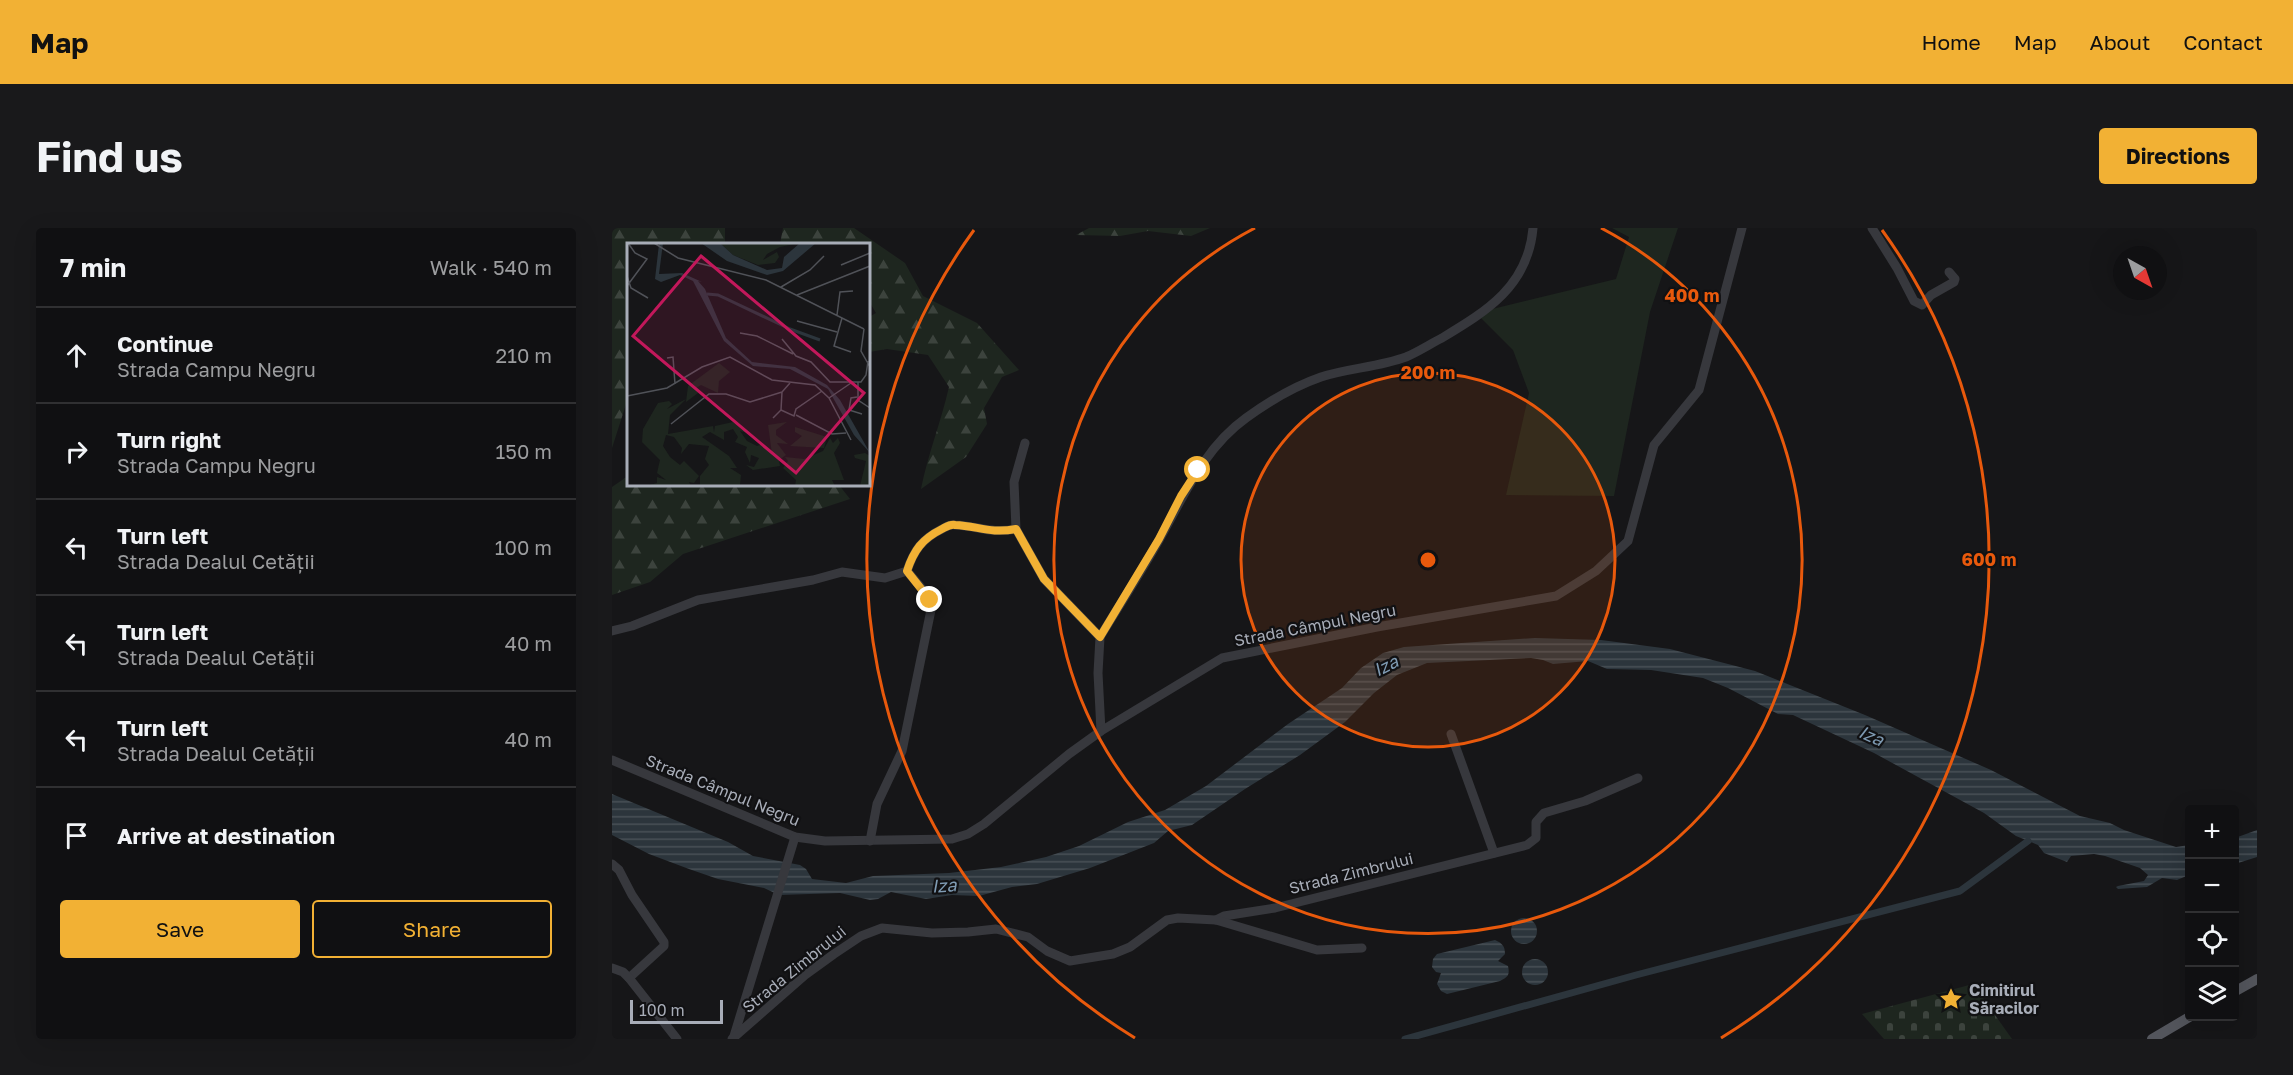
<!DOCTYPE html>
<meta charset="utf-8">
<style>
body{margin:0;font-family:"Golos Text",sans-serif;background:#19191b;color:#f1f3f6}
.controls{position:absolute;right:18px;bottom:18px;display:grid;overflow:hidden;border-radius:6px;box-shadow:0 6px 24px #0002}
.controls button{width:54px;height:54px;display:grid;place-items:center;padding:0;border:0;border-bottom:2px solid #303032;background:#101012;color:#f1f3f6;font:30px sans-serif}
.compass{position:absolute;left:1501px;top:18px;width:54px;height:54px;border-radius:50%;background:#101012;box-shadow:0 6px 24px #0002;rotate:140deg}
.scale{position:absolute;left:18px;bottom:15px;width:93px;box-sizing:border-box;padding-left:6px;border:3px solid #a8adb8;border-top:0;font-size:16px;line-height:21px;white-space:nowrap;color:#a8adb8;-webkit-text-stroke:4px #111113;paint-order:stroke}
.stop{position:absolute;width:18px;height:18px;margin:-14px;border:4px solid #f2b134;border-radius:50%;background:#fff}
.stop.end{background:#f2b134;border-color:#fff;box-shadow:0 2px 6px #0008}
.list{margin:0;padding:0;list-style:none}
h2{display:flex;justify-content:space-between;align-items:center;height:78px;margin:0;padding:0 24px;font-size:26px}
h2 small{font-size:20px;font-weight:400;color:#9c9d9f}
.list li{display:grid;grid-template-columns:39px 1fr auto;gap:18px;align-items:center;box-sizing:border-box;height:96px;padding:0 24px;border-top:2px solid #303032}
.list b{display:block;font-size:22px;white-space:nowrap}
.list p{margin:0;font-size:20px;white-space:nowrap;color:#9c9d9f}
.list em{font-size:20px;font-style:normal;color:#9c9d9f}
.actions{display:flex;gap:12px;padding:18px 24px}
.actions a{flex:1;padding:14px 0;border:2px solid #f2b134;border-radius:6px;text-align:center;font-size:21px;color:#f2b134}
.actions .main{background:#f2b134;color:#111}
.icon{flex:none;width:33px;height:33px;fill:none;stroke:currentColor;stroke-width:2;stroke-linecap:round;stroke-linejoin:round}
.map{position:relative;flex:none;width:1645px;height:811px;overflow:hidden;border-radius:6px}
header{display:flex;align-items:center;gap:36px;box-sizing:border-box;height:84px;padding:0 30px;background:#f2b134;color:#111}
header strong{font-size:28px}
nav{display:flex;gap:33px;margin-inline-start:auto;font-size:21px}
.intro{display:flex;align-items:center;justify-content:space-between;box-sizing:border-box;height:144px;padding:0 36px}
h1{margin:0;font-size:42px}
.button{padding:15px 27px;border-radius:6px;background:#f2b134;color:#111;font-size:21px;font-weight:700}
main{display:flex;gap:36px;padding:0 36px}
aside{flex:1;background:#101012;border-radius:6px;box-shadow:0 6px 24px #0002}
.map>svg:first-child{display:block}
.grass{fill:#1e261f}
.forest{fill:url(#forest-firs)}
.cemetery{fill:url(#cemetery-stones)}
.water{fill:url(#water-rules)}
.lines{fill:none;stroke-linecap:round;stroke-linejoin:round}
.canal{stroke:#2c353c;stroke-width:7}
.minor{stroke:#37383d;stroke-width:9}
.major{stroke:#53555c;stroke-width:10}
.route{stroke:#f2b134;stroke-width:8}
.ring{fill:none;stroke:#e8590c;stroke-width:3}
.labels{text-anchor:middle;stroke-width:4.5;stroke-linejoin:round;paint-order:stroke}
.street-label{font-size:16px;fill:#a8adb8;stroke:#111113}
.poi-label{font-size:16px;font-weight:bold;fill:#a8adb8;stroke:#111113;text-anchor:start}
.water-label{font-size:18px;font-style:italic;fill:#7f9bb3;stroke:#111113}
.inset-river{fill:none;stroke:#2c353c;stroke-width:3}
.inset-road{fill:none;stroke:#505258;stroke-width:1.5}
.view{fill:#c2185b;fill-opacity:0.15;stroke:#c2185b;stroke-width:3}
.inset-edge{fill:none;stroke:#a8adb8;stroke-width:3}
.centre{fill:#e8590c;stroke:#111113;stroke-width:3}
.ring-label{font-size:18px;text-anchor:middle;font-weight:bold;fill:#e8590c;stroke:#111113;stroke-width:4.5;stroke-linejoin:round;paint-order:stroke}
</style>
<header>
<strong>Map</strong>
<nav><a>Home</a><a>Map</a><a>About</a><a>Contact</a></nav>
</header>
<div class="intro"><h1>Find us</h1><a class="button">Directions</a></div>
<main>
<aside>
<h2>7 min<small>Walk · 540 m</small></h2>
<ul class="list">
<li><svg class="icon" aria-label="ahead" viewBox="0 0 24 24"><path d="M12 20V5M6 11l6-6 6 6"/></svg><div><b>Continue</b><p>Strada Campu Negru</p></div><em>210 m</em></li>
<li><svg class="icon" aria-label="right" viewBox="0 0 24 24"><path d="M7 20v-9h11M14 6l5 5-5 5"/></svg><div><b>Turn right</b><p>Strada Campu Negru</p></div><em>150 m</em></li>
<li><svg class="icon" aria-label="left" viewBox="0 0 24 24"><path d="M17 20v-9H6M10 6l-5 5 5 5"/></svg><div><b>Turn left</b><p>Strada Dealul Cetății</p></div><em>100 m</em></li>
<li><svg class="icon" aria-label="left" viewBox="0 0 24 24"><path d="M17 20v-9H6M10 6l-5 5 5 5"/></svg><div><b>Turn left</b><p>Strada Dealul Cetății</p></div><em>40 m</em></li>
<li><svg class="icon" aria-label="left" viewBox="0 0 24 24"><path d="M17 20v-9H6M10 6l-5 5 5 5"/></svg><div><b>Turn left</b><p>Strada Dealul Cetății</p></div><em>40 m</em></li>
<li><svg class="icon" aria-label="arrive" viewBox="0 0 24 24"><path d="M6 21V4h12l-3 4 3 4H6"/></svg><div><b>Arrive at destination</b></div></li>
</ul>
<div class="actions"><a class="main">Save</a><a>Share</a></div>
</aside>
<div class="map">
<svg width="1645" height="811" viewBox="0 0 1645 811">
<defs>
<pattern id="forest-firs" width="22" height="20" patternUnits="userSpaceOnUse" patternTransform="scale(1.5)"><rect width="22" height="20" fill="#1e261f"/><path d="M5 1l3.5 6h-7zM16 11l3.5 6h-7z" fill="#3c433d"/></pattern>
<pattern id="cemetery-stones" width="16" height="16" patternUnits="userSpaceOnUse" patternTransform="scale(1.5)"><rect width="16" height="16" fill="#1e261f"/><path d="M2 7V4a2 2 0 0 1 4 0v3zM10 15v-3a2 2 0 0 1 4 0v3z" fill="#3c433d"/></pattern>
<pattern id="water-rules" width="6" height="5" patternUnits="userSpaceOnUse" patternTransform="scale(1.5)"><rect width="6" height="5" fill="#2c353c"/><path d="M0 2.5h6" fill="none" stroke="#485056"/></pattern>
</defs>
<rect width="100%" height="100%" fill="#161618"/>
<!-- grass -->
<polygon class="grass" points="1000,0 1066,0 1038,84 1002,268 894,267 917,165 901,122 864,85 1004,51 1017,9"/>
<!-- forest -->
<g class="forest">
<polygon points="0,0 113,0 113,16 16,16 16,170 0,220"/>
<path d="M171,0H242L293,35L311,68L365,95L407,142L390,149L372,180L375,196L354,229L309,261C316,226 329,194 337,159L316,127L275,121L257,124V89L264,85L257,73L256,16H168Z"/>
<polygon points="477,0 598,0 579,8 536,3 508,8 464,7"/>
<polygon points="16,248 16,256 227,257 238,271 71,326 38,354 0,367 0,259"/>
</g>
<!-- cemetery -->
<polygon class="cemetery" points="1361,756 1400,811 1272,811 1250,786"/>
<!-- water -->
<g class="water">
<polygon points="923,410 989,412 1058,421 1143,443 1253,487 1379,542 1468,588 1498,595 1512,602 1564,619 1577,617 1577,647 1565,652 1550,650 1535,659 1506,661 1504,659 1506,658 1532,653 1536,647 1528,640 1493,628 1482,626 1459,628 1455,634 1432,625 1426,617 1404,608 1372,585 1262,525 1181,487 1166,486 1116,460 1091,450 1039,442 995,441 976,433 941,436 931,432 919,430 815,435 785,447 762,465 733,494 688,527 633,561 580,597 556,603 542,615 478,640 425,656 400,659 367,668 340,667 314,671 279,664 266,671 258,672 228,665 167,667 152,660 106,651 77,641 37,626 0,607 0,566 116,614 141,628 188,637 194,641 200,651 234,655 261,648 337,645 389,639 434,629 467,618 516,594 553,582 594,558 676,496 730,460 749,440 771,425 792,419"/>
<polygon points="1645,602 1645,629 1623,636 1623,610"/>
<circle cx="912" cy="703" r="13"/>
<path d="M883,712C890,715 893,718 893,726L886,733L896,738C898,747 896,749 888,753L835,766L829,763L825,756L829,745L824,744L820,739L821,731L825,726Z"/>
<circle cx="923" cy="744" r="13"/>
</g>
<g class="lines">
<!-- canal -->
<polyline class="canal" points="793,811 1024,747 1348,663 1416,613"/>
<!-- minor -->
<g class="minor">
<polyline points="1260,0 1285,40 1302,73 1310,77 1319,67 1342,54 1343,51 1337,44"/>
<polyline points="413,215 402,254 404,301 432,351 488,409 486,445 489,503"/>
<polyline points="0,403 20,398 86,372 201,352 230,344 273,350 295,343"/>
<path d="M488,409C508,376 529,344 547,312C572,268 592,220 634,190C656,174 683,158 709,149C737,140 767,139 794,129C806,124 818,116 830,110C875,83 916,58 921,0"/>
<polyline points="839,506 882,625"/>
<polyline points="0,532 183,609 213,613 340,611 356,606 372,596 457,526 489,503 610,430 765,399 944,368 984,343 1016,313 1042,217 1087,162 1130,0"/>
<path d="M258,613L265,576L290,523L320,377L316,368L295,343C302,322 310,311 330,301C334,299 338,296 343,297C367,298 378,306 404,301"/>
<polyline points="0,636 7,642 20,667 52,714 52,718 17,750"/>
<polyline points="604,692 612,688 663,680 915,617 924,610 924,594 932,585 973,573 1026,550"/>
<polyline points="0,740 11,744 17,750 65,811"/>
<polyline points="122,808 183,609"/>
<polyline points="120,811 193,747 222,726 249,708 270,700 320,705 356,704 384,701 416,709 435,723 458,733 501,726 518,719 555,692 566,690 604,692 705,722 750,720"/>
</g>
<!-- major -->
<g class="major">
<polyline points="1622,764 1645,751"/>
<polyline points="1540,811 1579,788"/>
</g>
</g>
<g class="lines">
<!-- route -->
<path class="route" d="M318,372L295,343C302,322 310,311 330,301C334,299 338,296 343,297C366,298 378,306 404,301L432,351L488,409L547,311L569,268L586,242"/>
</g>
<!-- distance rings -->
<circle cx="816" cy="332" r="187" fill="#e8590c" fill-opacity=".12"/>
<g class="ring">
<circle cx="816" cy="332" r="187"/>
<path d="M989 0A374 374 0 1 1 643 0"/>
<path d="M523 810A561 561 0 0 1 362 2M1270 2A561 561 0 0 1 1109 810"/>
</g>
<!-- icons -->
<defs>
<g id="sight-bare" transform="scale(1.8)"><path d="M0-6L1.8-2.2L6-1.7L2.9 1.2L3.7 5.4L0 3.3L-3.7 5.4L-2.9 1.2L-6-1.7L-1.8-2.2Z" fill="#f2b134" stroke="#111113" stroke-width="2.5" paint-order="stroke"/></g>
</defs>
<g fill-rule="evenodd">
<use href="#sight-bare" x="1339" y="771"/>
</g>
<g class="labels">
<!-- street labels -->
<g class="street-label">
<text transform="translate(703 397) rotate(-11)" y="6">Strada Câmpul Negru</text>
<text transform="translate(111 562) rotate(22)" y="6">Strada Câmpul Negru</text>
<text transform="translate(739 645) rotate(-14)" y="6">Strada Zimbrului</text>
<text transform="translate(182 741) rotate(-39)" y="6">Strada Zimbrului</text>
</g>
<!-- poi labels -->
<g class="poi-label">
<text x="1357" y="768">Cimitirul<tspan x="1357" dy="18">Săracilor</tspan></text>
</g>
<!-- water labels -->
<g class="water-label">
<text transform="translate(774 438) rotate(-27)" y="6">Iza</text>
<text transform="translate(1259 508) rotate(24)" y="6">Iza</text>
<text transform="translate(332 658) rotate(-4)" y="6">Iza</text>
</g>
</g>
<!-- overview -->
<g transform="translate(15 15)">
<rect width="243" height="243" fill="#161618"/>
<path d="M92,120L103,129L92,138L91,150L74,142L69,145L71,150L59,159L61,143Z" fill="#1e261f"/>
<path d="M93,0H172L153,4L140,11L136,17L150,9L152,14L148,20L131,22L106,12ZM59,156L43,172L41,191L86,183L87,189L88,183L106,179L124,191L113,188L120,198L130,203L136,201L145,211L141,182L160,179L149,187V192L161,201L150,200L159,212L152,217L153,223L126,227L119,222L127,224L132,215L124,212L123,220L118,209L120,204L108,199L111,194L106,186L97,189V197L83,189L75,194L102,213L110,225H103L114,232L113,242L73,243V233L82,222L78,216L82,203L62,201L54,211L55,205L47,194L39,192L36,203L43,214L53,222L57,218L72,233L67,240L62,239L64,243H19L30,240V234L39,237L30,230L33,217L15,199L16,186L31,160L42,158L45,161L40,166ZM168,184L200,194L197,205L163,203L175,193L168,189ZM203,195L206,200L211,195L213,200L207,210L217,237H205L208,243H168L169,237L156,225L161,218L158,214L177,216L196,208ZM238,210L243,213V243H233L239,218L228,215L227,212Z" fill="#1e261f"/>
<path d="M36,0L32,31L55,30L75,39L71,38L78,46L99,95L125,119L168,124L200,142L213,157L243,210L227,192L201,146L163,126L126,123L97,98L66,38L53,32L34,39L28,36L32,1ZM74,0H93L106,12L140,27L155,25L157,14L173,0H189L156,28L140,32L100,18Z" fill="#2c353c"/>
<path class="inset-river" d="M80,51L91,52L163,86M163,86L193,97"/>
<path class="inset-road" d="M27,0L51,15L139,37L237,86M214,22L243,10M0,33L4,45L21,55M0,43L20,16L8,10L1,0M154,44L183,27L197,13M170,52L243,23M210,72L213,49L226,48M215,75L207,103L224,109M170,78L210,89M237,86L234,108L243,124M113,90L130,93L166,111M155,96L169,113L184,119L203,139H234L239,132L241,118M40,115L46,114L48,141M231,139V157L243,165M0,153L40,145L75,124L103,114L145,137L188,142L202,155L224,197M230,154L224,155L222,167L235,171M202,155L224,140M154,167L167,173L169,166L195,148M169,172L205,191L219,190M146,175L154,167L155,149L163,140M44,181L82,151H99L123,159L155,149"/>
<path class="view" d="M74,13L237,150L169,230L6,93Z"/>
<rect width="243" height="243" class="inset-edge"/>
</g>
<circle cx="816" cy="332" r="9" class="centre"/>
<g class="ring-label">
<text x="1080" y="74">400 m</text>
<text x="816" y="151">200 m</text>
<text x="1377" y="338">600 m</text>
</g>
</svg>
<div class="controls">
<button>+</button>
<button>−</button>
<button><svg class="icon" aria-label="locate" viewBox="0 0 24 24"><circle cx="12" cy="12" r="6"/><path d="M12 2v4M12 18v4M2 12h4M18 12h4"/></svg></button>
<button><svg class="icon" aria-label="layers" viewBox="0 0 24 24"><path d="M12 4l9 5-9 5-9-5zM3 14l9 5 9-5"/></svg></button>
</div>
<svg class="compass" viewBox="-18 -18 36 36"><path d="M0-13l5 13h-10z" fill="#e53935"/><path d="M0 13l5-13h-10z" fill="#9c9d9f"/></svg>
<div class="scale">100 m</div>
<div class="stop" style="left:586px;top:242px"></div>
<div class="stop end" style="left:318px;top:372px"></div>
</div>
</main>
